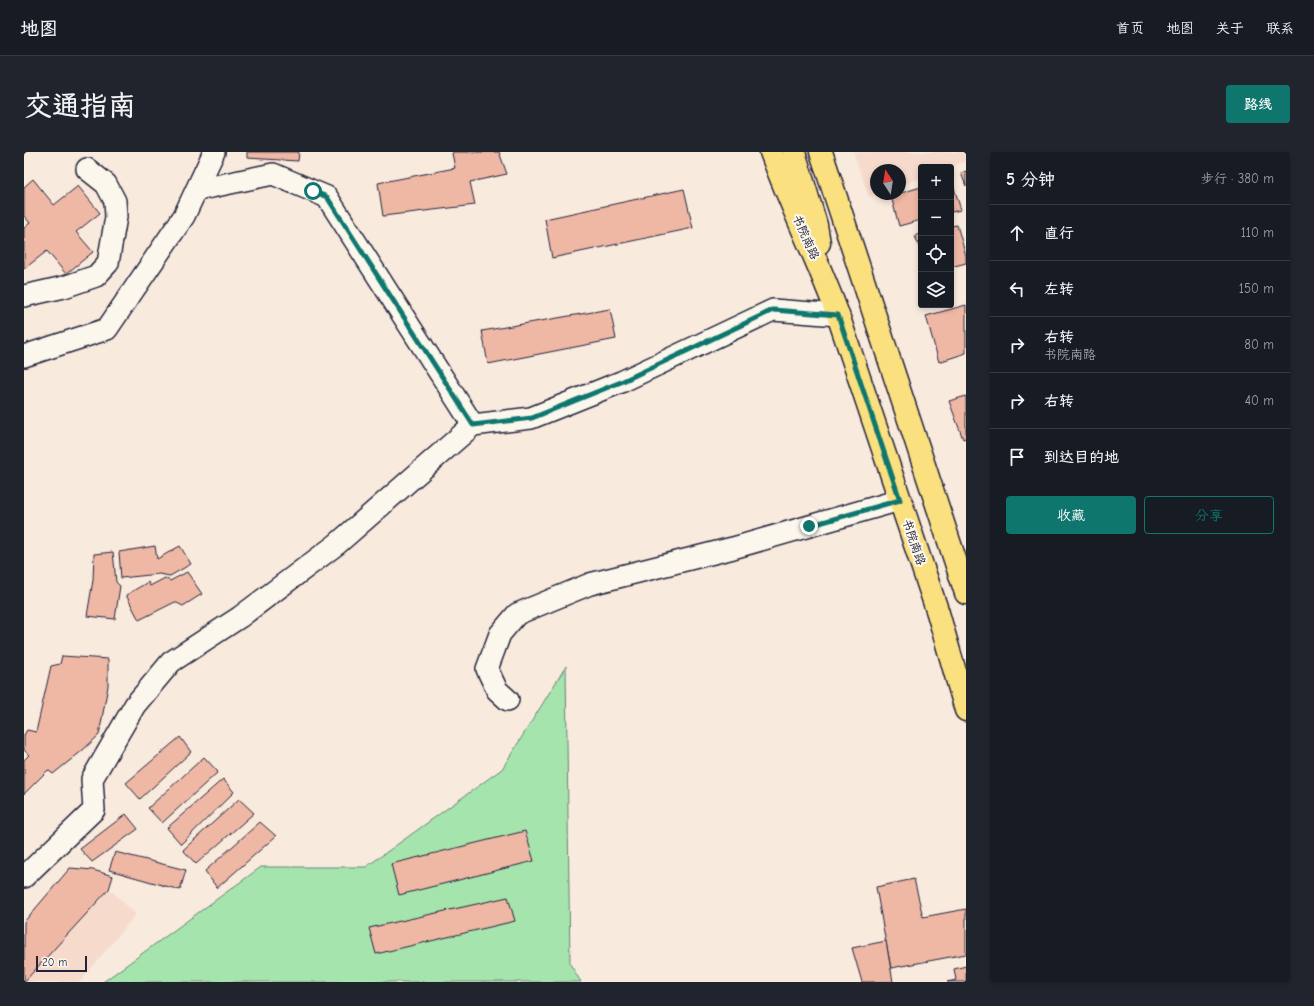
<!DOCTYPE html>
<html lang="zh">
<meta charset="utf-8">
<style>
body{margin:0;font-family:"Comic Neue","LXGW WenKai TC",sans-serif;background:#20242c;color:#f1f3f6}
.controls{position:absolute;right:12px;top:12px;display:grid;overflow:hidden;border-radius:4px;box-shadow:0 2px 6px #0003}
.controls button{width:36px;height:36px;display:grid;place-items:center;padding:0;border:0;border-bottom:1px solid #363941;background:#171b24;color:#f1f3f6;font:20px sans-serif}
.compass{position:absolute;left:846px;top:12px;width:36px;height:36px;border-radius:50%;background:#171b24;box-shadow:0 2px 6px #0003;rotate:348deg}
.scale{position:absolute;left:12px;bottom:10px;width:51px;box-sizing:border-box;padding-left:4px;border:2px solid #22223b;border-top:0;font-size:11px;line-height:14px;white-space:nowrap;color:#22223b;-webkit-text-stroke:3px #fbf7ec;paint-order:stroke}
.stop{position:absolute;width:12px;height:12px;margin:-9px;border:3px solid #0f766e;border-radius:50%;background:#fff}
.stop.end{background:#0f766e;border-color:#fff;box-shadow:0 1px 4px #0008}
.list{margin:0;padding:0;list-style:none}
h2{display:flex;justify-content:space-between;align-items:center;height:52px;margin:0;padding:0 16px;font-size:17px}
h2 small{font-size:13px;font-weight:400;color:#9ea1a6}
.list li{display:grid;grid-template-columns:26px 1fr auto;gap:12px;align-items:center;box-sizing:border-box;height:56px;padding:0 16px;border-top:1px solid #363941}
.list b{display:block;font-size:15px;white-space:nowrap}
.list p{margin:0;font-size:13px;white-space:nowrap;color:#9ea1a6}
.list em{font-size:13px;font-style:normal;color:#9ea1a6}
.actions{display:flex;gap:8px;padding:12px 16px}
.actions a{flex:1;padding:9px 0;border:1px solid #0f766e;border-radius:4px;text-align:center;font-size:14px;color:#0f766e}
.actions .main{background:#0f766e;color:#fff}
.icon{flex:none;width:22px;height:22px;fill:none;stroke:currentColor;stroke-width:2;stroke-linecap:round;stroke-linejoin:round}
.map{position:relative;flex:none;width:942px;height:830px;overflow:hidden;border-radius:4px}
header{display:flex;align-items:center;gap:24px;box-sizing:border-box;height:56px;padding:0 20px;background:#171b24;border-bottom:1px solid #363941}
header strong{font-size:19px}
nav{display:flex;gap:22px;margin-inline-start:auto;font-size:14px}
.intro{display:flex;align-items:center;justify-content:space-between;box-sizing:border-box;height:96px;padding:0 24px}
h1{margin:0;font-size:28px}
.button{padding:10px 18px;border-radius:4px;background:#0f766e;color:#fff;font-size:14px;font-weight:700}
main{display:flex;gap:24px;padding:0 24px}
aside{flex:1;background:#171b24;border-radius:4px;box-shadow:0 2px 6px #0003}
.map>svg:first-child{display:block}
.built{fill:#f6dbcd}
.green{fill:#a5e5ad;stroke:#648474}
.building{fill:#efb8a5;stroke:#22223b}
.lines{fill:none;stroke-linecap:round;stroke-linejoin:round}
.minor-casing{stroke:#22223b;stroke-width:24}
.major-casing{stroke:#22223b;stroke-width:25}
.minor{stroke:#fbf7ec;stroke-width:21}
.major{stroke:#fbe080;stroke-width:22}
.route{stroke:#0f766e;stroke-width:5}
.labels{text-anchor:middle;stroke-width:4;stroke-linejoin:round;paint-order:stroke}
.street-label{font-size:12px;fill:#22223b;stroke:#fbf7ec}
</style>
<header>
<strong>地图</strong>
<nav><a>首页</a><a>地图</a><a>关于</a><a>联系</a></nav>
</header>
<div class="intro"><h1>交通指南</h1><a class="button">路线</a></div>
<main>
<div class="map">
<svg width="942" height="830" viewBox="0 0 942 830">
<rect width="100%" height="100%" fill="#f9eade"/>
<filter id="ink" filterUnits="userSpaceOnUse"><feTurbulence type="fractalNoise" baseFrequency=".025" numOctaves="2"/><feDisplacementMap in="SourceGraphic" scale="8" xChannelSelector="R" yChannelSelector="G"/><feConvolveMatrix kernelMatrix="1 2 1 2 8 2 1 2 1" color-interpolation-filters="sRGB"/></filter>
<g filter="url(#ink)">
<!-- built -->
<g class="built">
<polygon points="829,0 942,0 942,9 927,15 897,15 897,26 876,33 876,18 852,18 852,42 845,45"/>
<polygon points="46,716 85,737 112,762 56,830 0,830 0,771"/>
</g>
<!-- green -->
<polygon class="green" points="542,514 546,812 557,830 79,830 237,715 342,715 478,617"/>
<!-- building -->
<g class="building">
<polygon points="223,0 275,0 274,9 223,6"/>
<polygon points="430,0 475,0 483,22 446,30 451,53 359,64 354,31 431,16 428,1"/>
<polygon points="942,19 942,34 937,21"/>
<polygon points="927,26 937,58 927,60"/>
<polygon points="9,27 30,53 54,34 76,61 52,80 69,100 42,122 23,99 0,117 0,76 6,71 0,64 0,35"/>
<polygon points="897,35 897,68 875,74 867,44"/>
<polygon points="660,37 669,76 528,106 521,67"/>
<polygon points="933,73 942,104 942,111 927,115 927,74"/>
<polygon points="897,81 897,100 891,84"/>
<polygon points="942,153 942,201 915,210 902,164"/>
<polygon points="586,157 592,187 464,212 458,179"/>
<polygon points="942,244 942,286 939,287 925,249"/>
<polygon points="131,394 133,407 156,394 167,412 146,424 135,422 97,426 95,400"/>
<polygon points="89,400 92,430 96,434 91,467 63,464 69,428 70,402"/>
<polygon points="163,420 178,442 159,454 151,450 115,468 102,443 124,430 126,434 141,426 146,429"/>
<polygon points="38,504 84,507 84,534 75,583 59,598 29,622 24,618 0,642 0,608 5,603 0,598 0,583 3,578 12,580 27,514 36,512"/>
<polygon points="156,585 167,600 116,647 102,631"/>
<polygon points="180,605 194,620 138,671 124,656"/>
<polygon points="199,627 210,640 157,692 143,676"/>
<polygon points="215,647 230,661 172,712 159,698"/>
<polygon points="102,662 114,677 68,710 56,697"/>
<polygon points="236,670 252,684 193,736 181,719"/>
<polygon points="501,679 510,709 375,743 367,712"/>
<polygon points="91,700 162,718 156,738 85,718"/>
<polygon points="46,716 69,718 89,724 85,737 0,830 0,770"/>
<polygon points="890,727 899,765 942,757 942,802 867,816 859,775 852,735"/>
<polygon points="484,745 491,769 352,802 345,776"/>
<polygon points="862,789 869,830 838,830 828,796"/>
<polygon points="942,814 942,830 923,830 932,828 930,817"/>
</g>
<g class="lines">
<!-- minor casing -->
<g class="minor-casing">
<g id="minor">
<polyline points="173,38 249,22 303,45 449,273"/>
<polyline points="0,144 40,135 72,124 84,111 92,65 91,49 82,32 63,17"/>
<polyline points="0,204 83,177 160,64 190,0"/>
<polyline points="484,548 473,538 463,517 476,482 493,462 566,432 709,396 876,348"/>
<polyline points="0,725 70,658 68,627 111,553 147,510 216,465 313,392 449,273 507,266 597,230 749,158 814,163"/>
</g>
</g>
<!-- major casing -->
<g class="major-casing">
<g id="major">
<path d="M747,0C767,55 794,108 814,163L914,461L942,558"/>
<polyline points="770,0 792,73 795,91"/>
<polyline points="797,0 942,441"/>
</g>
</g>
<!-- minor -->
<use href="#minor" class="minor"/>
<!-- major -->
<use href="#major" class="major"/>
</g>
</g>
<g class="lines" filter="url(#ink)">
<!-- route -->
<polyline class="route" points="289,39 303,45 449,273 508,266 597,230 749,158 814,163 876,348 785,374"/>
</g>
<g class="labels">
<!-- street labels -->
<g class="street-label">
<text transform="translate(782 85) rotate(66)" y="4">书院南路</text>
<text transform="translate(890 390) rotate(71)" y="4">书院南路</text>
</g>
</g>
</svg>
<div class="controls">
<button>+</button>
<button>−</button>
<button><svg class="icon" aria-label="locate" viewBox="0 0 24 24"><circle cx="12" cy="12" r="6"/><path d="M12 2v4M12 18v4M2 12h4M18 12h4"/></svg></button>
<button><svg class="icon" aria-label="layers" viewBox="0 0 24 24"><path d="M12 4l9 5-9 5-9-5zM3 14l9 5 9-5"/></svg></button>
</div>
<svg class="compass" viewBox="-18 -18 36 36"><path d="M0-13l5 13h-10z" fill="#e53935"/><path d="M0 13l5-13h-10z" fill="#9ea1a6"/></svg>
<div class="scale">20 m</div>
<div class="stop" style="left:289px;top:39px"></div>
<div class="stop end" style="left:785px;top:374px"></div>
</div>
<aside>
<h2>5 分钟<small>步行 · 380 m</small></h2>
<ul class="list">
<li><svg class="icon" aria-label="ahead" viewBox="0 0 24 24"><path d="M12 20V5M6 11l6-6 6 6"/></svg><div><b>直行</b></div><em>110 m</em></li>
<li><svg class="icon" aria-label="left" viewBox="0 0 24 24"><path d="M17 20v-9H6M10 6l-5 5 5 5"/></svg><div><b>左转</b></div><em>150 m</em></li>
<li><svg class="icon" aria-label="right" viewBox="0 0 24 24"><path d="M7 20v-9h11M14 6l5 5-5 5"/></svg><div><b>右转</b><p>书院南路</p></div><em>80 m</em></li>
<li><svg class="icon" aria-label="right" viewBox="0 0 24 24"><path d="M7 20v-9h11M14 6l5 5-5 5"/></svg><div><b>右转</b></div><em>40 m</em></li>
<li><svg class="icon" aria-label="arrive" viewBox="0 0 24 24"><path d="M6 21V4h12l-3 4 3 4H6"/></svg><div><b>到达目的地</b></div></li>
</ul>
<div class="actions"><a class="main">收藏</a><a>分享</a></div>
</aside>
</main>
